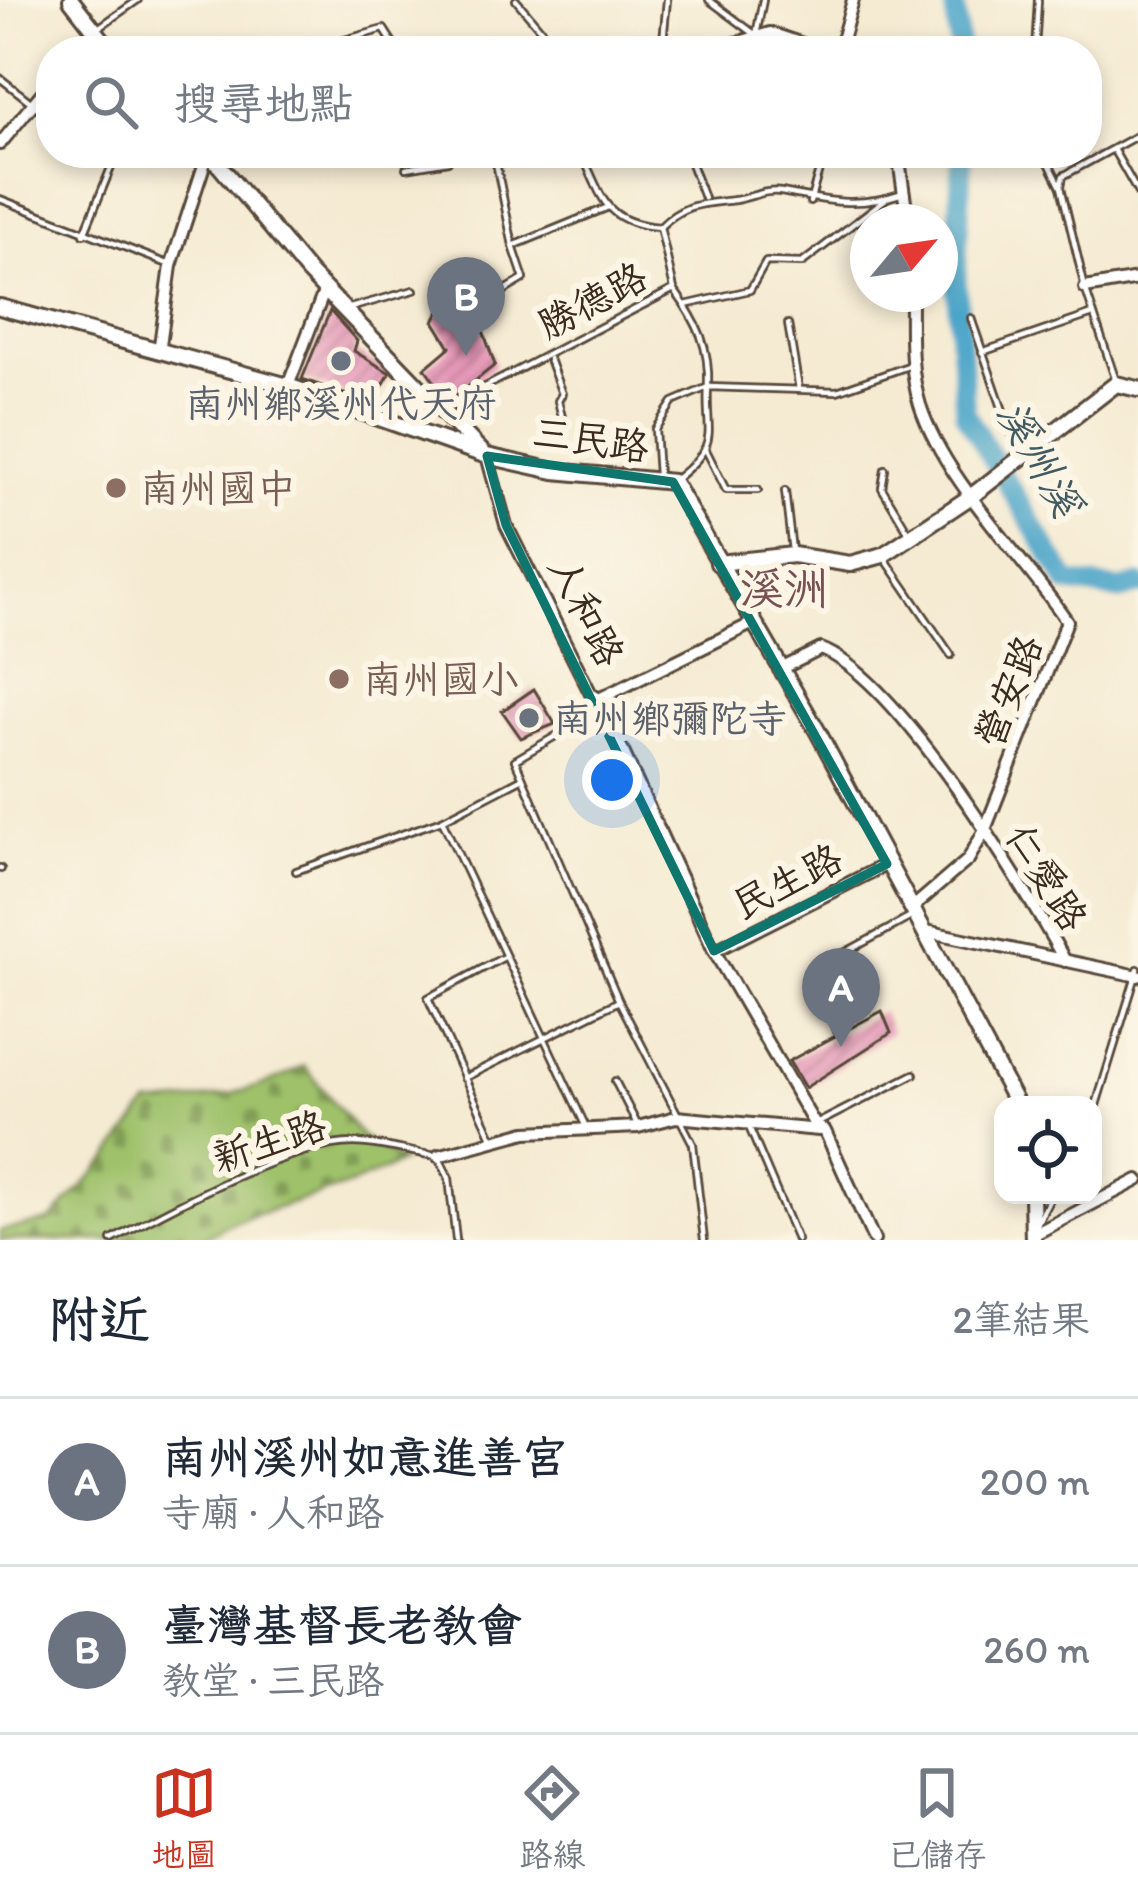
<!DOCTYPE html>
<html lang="zh-TW">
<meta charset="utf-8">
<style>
body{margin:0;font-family:Itim,"LXGW WenKai TC",sans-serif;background:#f6f6f7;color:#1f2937}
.controls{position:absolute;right:36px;bottom:36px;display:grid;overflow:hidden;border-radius:24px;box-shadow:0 6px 18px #0003}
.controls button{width:108px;height:108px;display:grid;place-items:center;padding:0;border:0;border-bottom:3px solid #e0e1e3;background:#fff;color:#1f2937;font:60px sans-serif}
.compass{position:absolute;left:850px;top:204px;width:108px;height:108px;border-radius:50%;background:#fff;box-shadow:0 6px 18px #0003;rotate:61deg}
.you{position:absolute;left:612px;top:780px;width:42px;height:42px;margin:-30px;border:9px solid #fff;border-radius:50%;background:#1a73e8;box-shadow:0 0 0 18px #1a73e833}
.badge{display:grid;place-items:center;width:78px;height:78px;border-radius:50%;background:#c8321e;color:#fff;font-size:39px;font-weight:700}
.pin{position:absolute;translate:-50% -99px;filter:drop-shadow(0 3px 6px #0008)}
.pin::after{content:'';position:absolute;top:63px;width:42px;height:36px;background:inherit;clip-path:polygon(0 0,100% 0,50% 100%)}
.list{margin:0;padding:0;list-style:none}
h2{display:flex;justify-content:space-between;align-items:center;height:156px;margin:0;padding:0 48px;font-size:51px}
h2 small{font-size:39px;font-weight:400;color:#747a83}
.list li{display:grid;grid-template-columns:78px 1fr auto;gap:36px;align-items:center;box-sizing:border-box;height:168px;padding:0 48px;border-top:3px solid #e0e1e3}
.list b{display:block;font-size:45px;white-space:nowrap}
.list p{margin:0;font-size:39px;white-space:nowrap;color:#747a83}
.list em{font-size:39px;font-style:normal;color:#747a83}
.icon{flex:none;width:66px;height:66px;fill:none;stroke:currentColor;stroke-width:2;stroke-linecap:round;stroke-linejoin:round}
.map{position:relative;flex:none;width:1138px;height:1240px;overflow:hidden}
.search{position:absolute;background:#fff;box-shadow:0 6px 18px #0003;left:36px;right:36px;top:36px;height:132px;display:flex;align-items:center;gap:30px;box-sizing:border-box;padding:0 42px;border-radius:48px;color:#747a83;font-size:45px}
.sheet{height:492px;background:#fff}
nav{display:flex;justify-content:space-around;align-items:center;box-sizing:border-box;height:168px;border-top:3px solid #e0e1e3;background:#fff;font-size:33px;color:#747a83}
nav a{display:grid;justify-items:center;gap:6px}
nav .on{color:#c8321e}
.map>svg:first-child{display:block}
.cemetery{fill:url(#cemetery-stones);stroke:#6c7644;stroke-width:3}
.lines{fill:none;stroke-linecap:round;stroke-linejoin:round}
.river{stroke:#4ca5c9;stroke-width:21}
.building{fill:url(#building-hatch)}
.lane-casing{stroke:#574739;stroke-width:10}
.street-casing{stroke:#574739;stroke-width:16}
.secondary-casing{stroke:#574739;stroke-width:20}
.lane{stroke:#fff;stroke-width:4.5}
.street{stroke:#fff;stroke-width:10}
.secondary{stroke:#fff;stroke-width:14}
.marked{fill:none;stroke:#0f766e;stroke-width:9;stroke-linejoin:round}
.worship-dot{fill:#6b7280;stroke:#fcf5e5;stroke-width:4.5}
.education-dot{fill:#8d6e63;stroke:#fcf5e5;stroke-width:4.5}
.labels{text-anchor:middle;stroke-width:12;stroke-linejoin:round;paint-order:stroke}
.street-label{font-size:39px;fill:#3b2a1e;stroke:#fcf5e5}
.worship-label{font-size:39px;fill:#5b616d;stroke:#fcf5e5}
.education-label{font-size:39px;fill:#785e54;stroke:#fcf5e5;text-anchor:start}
.water-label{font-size:42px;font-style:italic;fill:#425b62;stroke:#fcf5e5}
.quarter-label{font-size:45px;fill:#775054;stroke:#fcf5e5}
</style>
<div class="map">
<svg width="1138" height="1240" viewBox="0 0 1138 1240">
<defs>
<pattern id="cemetery-stones" width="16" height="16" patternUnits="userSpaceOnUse" patternTransform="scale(3)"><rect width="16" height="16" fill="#9ec16a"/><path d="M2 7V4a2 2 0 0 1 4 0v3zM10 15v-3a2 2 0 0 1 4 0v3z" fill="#829d57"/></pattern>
<pattern id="building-hatch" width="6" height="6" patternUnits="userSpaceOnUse" patternTransform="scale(3)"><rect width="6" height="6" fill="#e697b8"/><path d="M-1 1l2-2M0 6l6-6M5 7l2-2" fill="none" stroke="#bc7b95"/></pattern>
</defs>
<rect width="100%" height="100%" fill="#fcf5e5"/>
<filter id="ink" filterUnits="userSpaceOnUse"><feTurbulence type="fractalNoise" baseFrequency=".00833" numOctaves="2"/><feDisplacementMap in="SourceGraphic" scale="24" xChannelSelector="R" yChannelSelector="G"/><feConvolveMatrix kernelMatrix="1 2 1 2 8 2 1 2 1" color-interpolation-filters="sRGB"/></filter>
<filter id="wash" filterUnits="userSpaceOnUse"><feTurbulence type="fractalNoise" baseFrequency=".004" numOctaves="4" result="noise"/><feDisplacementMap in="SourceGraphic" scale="48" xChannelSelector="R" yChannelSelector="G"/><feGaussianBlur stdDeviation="2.7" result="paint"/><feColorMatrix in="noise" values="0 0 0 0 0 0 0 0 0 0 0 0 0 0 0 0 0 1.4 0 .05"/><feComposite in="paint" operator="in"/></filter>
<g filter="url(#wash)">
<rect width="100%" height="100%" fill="#f5ebd3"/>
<!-- cemetery -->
<path class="cemetery" d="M304,1066L362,1137L402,1162L353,1184L230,1223L200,1240H0V1231L50,1221L110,1157L148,1105C205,1101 254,1094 304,1066Z"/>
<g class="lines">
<!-- river -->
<g class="river">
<polyline points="954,0 960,51"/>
<polyline points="962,153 956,277 965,413 1068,583 1121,590 1138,585"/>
</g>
</g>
<g id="blocks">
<!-- building -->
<g class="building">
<polygon points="472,299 495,365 449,402 425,368 450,347 434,321 440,311"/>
<polygon points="330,311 357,341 354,351 390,373 372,404 302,379"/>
<polygon points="534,689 555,724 521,738 502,711"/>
<polygon points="882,1011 891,1033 805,1088 789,1061"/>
</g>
</g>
</g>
<g filter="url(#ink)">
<use href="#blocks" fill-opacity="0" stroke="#574739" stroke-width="3"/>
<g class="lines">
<!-- lane casing -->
<g class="lane-casing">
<g id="lane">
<polyline points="516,0 559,51"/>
<polyline points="709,0 756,35 763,0"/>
<polyline points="98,28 138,0"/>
<polyline points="304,51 384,29 398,51"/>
<polyline points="662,51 667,0"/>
<polyline points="1035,51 1038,0"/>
<polyline points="0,78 51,118"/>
<polyline points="1113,149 1138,193"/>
<polyline points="494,153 513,246 606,208"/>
<path d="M581,153C603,197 603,223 660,227"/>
<polyline points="687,153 704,198"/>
<polyline points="1044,153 1061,187 1085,288 1116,381"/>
<polyline points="406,168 448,161 447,153"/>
<polyline points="1061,186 1063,176 1138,135"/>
<polyline points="0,199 168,264"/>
<polyline points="810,202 824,153"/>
<polyline points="84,234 117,153"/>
<path d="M675,291C698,323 710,347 708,387C705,435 722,442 677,478"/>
<polyline points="497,295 524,279 513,246"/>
<polyline points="685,305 750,290 766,262 802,263 887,198"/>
<polyline points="350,308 414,290"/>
<polyline points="971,318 1018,454"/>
<polyline points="788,324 799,389"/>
<polyline points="982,352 1093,314"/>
<polyline points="549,359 562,394 558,401 563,421"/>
<path d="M454,421L485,387L674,289L660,227C685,202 703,204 735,200C750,198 766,189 781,192C825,200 854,209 900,194"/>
<polyline points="706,450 726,490 758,490"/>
<polyline points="885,469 882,488 909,533"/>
<polyline points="658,475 655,429 673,402 708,387 837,391 911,365"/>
<polyline points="785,491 792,551"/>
<polyline points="886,560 951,655"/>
<polyline points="603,708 515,760 619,1001 693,1144 704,1240"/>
<polyline points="442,820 585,1125"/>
<polyline points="0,868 1,869"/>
<polyline points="296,871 442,820 521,779"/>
<polyline points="837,1031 809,972 911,917"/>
<polyline points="464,1078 619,1001"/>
<polyline points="615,1081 637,1124"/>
<polyline points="1093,1115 1138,969"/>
<polyline points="818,1123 914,1074"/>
<polyline points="749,1127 797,1240"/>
<polyline points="492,1137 428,998 504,957"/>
<polyline points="1038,1222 1052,1195"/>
<path d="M112,1240C170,1208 290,1143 354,1143C381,1143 411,1153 438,1156L449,1178L456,1240"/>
</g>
</g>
<!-- street casing -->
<g class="street-casing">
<g id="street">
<polyline points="77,51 93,32"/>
<polyline points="708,51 770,33 824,51"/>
<polyline points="839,51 853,0"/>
<polyline points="0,144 51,82"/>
<polyline points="898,153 908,222"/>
<polyline points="1085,288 1138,279"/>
<path d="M911,294C911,332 909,369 920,405C944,480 1022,555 1067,621L984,832L968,860L912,908"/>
<polyline points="159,352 171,266 208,153"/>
<polyline points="288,386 325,289"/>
<polyline points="487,456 506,525 591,694 599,699 714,951 815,1125 825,1131 874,1240"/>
<path d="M779,670L821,649C897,677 1024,886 1065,961"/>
<polyline points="599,699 751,624"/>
<polyline points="926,931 1138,976"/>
<polyline points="714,951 887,864"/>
<polyline points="438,1156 526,1132 638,1127 676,1117 819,1130"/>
<polyline points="1031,1236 1138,1180"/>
</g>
</g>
<!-- secondary casing -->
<g class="secondary-casing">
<g id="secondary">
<polyline points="71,0 111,51"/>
<polyline points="209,153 309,273 483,453"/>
<polyline points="0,307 288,386 487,456 554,471 673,482 818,732 1017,1105"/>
<polyline points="718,563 793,555 850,564 883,555 973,495 1116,384 1138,389"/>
<polyline points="1032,1195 1033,1240"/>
</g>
</g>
<!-- lane -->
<use href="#lane" class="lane"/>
<!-- street -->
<use href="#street" class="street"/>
<!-- secondary -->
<use href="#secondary" class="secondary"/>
</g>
</g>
<!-- marked area -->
<path class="marked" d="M487,456L673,482L887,864L714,951L506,525Z"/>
<!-- markers -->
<g class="worship-dot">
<circle cx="341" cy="361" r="12"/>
<circle cx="529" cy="718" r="12"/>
</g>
<g class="education-dot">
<circle cx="116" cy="488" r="12"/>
<circle cx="339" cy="679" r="12"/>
</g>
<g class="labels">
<!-- street labels -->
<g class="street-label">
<text transform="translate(592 300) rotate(-28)" y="14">勝德路</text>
<text transform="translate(591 439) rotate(8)" y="14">三民路</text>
<text transform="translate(587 611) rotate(63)" y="14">人和路</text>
<text transform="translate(1008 691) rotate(-68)" y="14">營安路</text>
<text transform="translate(1047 877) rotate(58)" y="14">仁愛路</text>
<text transform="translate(787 881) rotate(-27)" y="14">民生路</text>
<text transform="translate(269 1141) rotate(-18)" y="14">新生路</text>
</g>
<!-- worship labels -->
<g class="worship-label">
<text x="341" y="417">南州鄉溪州代天府</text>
<text x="553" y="732" text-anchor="start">南州鄉彌陀寺</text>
</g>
<!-- education labels -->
<g class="education-label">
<text x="140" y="502">南州國中</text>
<text x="363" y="693">南州國小</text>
</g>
<!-- water labels -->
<g class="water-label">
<text transform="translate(1040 458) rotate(60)" y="15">溪州溪</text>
</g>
<!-- quarter labels -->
<g class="quarter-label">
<text x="784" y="604">溪洲</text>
</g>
</g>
</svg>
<div class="controls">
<button><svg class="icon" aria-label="locate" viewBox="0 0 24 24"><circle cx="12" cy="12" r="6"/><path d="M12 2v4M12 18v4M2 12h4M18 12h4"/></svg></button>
</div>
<svg class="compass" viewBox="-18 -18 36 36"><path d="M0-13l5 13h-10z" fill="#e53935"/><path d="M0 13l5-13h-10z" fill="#747a83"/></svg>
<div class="you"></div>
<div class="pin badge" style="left:841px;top:1047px;background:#6b7280">A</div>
<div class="pin badge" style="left:466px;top:356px;background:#6b7280">B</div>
<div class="search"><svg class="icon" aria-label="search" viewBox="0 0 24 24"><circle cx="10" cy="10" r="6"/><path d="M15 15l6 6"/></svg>搜尋地點</div>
</div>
<section class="sheet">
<h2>附近<small>2筆結果</small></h2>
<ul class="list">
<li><span class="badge" style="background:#6b7280">A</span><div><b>南州溪州如意進善宮</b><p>寺廟 · 人和路</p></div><em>200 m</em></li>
<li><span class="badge" style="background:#6b7280">B</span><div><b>臺灣基督長老教會</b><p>教堂 · 三民路</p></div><em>260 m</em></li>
</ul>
</section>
<nav>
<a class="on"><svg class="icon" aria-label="map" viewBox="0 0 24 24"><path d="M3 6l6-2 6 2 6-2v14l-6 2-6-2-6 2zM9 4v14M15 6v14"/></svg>地圖</a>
<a><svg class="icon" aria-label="directions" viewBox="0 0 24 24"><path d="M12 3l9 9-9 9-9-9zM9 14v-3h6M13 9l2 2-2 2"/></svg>路線</a>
<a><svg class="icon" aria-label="saved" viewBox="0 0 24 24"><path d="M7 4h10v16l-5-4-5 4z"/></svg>已儲存</a>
</nav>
